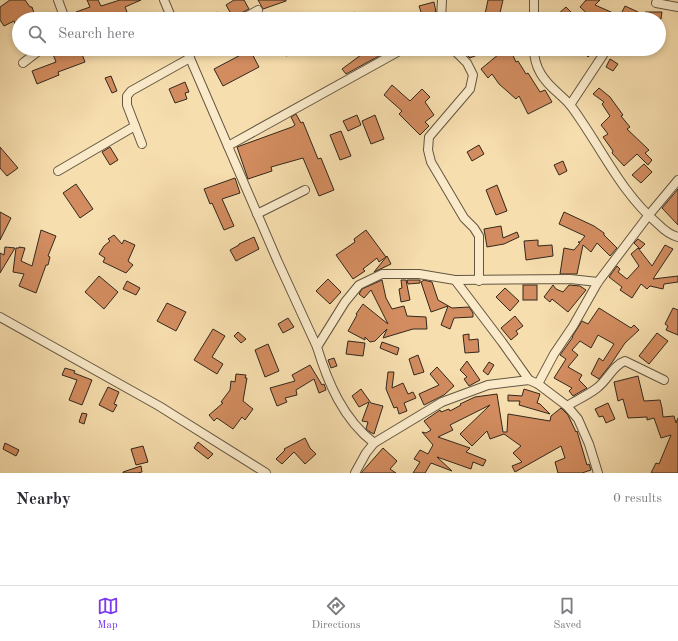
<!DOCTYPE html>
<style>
body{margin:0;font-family:"Old Standard TT",serif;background:#f7f7f7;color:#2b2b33}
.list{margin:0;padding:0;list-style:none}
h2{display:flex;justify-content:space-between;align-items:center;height:52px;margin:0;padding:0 16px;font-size:17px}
h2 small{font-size:13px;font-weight:400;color:#7c7c81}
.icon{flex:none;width:22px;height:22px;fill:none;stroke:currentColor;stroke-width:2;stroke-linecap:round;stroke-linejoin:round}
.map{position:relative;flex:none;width:678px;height:473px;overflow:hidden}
.search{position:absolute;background:#fff;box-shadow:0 2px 6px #0003;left:12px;right:12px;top:12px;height:44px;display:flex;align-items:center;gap:10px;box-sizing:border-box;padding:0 14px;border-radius:22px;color:#7c7c81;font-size:15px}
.sheet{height:112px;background:#fff}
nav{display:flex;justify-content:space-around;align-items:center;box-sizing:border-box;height:56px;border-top:1px solid #e1e1e2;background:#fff;font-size:11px;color:#7c7c81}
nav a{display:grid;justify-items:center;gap:2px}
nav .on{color:#7c3aed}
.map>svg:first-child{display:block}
.building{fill:#d28c5f;stroke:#32281d}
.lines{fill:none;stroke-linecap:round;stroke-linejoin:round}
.minor-casing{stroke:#635641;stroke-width:10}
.minor{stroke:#faeaca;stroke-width:8}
</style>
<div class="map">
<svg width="678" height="473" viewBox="0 0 678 473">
<rect width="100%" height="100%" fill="#f7deae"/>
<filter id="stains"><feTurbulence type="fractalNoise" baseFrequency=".005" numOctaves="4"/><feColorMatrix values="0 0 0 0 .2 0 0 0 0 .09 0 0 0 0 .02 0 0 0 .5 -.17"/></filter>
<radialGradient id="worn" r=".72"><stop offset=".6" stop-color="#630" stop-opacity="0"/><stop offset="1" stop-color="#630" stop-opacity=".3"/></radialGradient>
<!-- building -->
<g class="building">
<polygon points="10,0 25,0 30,7 32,7 36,19 19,19 19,33 14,21 4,26 0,20 0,7"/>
<polygon points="87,0 98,0 101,6 120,0 141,0 125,7 130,19 78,19 76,12 90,7"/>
<polygon points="234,0 244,0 249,9 239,14 237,19 234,19 226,5"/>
<polygon points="258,0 286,0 286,1 263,9"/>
<polygon points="488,0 503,0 499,17 485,14"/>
<polygon points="586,0 600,0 595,5 620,16 625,6 638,12 634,19 593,19 580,7"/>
<polygon points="434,2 436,12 422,15 419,6"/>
<polygon points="566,7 574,15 569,19 561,19 557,15"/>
<polygon points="218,12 221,19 202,19"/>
<polygon points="355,12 359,19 343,19"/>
<polygon points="645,12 662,12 661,19 645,19"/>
<polygon points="51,49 80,49 85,62 58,72 59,75 37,84 32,71 56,62"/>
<polygon points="283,49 302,49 302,50 286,56"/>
<polygon points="369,49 386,49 388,51 346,74 342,69"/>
<polygon points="464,49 492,49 470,58 466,54"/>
<polygon points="505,49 510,49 516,62 518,61 526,74 528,73 540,92 545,90 552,102 528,114 519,96 516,99 499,84 492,74 488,78 481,69"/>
<polygon points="581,49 597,49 588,57"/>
<polygon points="250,50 259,67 223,86 214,69"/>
<polygon points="610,59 618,64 613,71 606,67"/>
<polygon points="111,76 117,91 112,93 105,78"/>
<polygon points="185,82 189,92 185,93 187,99 175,103 169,89"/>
<polygon points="392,85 410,101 422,89 430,97 425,102 434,115 425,122 429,126 420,135 399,114 402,111 384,95"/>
<polygon points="599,88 610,97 623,115 621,116 630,127 627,129 649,150 645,153 652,160 648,165 637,154 624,166 612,153 613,151 603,137 608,134 601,125 610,116 602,104 604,102 593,94"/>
<polygon points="296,114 301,123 303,122 318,159 321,158 334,190 319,196 303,158 271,167 272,171 248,179 237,147 292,127 295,125 291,117"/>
<polygon points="357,115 361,125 348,131 343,121"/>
<polygon points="375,115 384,139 371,144 362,121"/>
<polygon points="341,131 351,156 340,160 330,135"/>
<polygon points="479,145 484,154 472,161 467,152"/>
<polygon points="0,147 18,168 7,176 0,168"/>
<polygon points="110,147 118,160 110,165 102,152"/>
<polygon points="563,161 567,171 559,175 554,165"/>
<polygon points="644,164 652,172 641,183 632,175"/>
<polygon points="235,178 240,193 222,199 234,226 224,230 212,203 210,204 204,189"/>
<polygon points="76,184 93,209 80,218 63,193"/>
<polygon points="497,185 507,211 496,215 486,190"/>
<polygon points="678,189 678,225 662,208"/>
<polygon points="0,212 11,218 0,240"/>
<polygon points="564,212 594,226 604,233 604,235 617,248 610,256 597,243 591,252 583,245 577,274 560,274 564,248 574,250 580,243 578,242 580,242 585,236 559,224"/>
<polygon points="501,226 503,238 517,232 519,237 504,244 487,247 484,229"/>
<polygon points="41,230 56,236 48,256 50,257 48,265 46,265 36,293 19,286 24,274 13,272 16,248 19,248 19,247 25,248 21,261 32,266"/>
<polygon points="366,230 386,257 379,262 377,258 363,269 365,271 353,279 336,255 355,242 354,239"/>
<polygon points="114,235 122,244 124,240 135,245 128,261 133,265 126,273 103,262 105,258 99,254 104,246 110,241 108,239"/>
<polygon points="254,237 259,249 236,261 230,250 239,245 239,244"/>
<polygon points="638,239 645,244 640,249 634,243"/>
<polygon points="538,240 538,246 552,245 553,256 526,260 524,241"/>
<polygon points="665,245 673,249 653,279 678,276 678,282 664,284 663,289 650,286 647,289 641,284 632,298 620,290 622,287 609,277 617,266 620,269 618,272 627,279 639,266 631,254 638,248 652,266"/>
<polygon points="5,247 15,248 0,273 0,253 4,255"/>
<polygon points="387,256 391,264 374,272"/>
<polygon points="99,276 118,292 104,309 85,292"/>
<polygon points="328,279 341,292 330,304 316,291"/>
<polygon points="382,280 386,298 392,309 404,306 407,316 426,317 427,329 413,329 383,338 387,329 375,341 370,342 365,337 365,340 348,331 357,315 356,314 363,304 388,324 371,290 364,298 359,294 362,289"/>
<polygon points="401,280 406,280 410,300 401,302 399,289 402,288"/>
<polygon points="407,280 420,280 420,283 408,284"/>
<polygon points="424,280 432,282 438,300 452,308 469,307 473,313 473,317 454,318 450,329 441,325 448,306 431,312 421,282"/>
<polygon points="127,281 140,288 136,295 123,289"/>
<rect x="523" y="285" width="14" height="15"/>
<polygon points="553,285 556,289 563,292 569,285 580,286 586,290 568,312 552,299 550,302 544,297"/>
<polygon points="505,288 519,301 510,311 496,297"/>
<polygon points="167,303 186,312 176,331 157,321"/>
<polygon points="599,308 631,328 634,325 639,330 625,343 611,364 599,379 591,374 599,358 603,361 614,344 598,335 591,348 580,341 572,350 578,355 568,367 582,375 579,380 587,388 573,396 569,391 572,388 554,378 566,359 560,355 573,337 572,337 582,321 588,324"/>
<polygon points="673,308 678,310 678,335 666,330 668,326 665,324"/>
<polygon points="515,316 523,326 516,331 518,334 511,340 501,328"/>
<polygon points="288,318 294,327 283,333 278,324"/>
<polygon points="213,329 225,336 212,357 223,364 217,374 194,360"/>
<polygon points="238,332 246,339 241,343 234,336"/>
<polygon points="657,333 668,341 649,364 639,356"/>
<polygon points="469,334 469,340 478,339 479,352 465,353 463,335"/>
<polygon points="348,341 365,343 363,356 346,354"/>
<polygon points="382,342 399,348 397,355 380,348"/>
<polygon points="268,344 279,371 265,377 255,350"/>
<polygon points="418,355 424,372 414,375 409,359"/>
<polygon points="334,358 337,366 331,368 328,360"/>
<polygon points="467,361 480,380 469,386 464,379 467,377 460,370"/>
<polygon points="489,362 494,365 488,375 483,371"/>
<polygon points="310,365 322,385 324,384 326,390 319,393 314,379 296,390 297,395 285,398 287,402 277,406 270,388 295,381 292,375"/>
<polygon points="437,367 454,386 444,395 424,405 419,394 439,385 430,374"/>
<polygon points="65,368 75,371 74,373 92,380 82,405 69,400 77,380 62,375"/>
<polygon points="388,372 394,372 392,388 403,383 408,394 413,392 416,398 404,403 407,411 399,414 397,407 394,408 386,389"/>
<polygon points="236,374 246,375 245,378 247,378 243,401 253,409 245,420 242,417 233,429 217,418 214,421 209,415 223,403 221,402 230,390 231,381 235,382"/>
<polygon points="638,376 644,401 660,400 662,408 663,417 674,416 676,423 678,418 678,473 651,473 656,463 659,464 671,435 661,438 654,418 647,420 647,417 628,418 623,399 618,401 614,382"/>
<polygon points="108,387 119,392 114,404 117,405 113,412 99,405"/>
<polygon points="361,389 371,403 383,406 374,434 370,432 366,429 368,422 362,421 369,402 359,407 352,396"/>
<polygon points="524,389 540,394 537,403 540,404 550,414 519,405 520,401 508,401 508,395 522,396"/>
<polygon points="497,394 503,432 507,432 508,414 550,421 551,416 561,408 568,415 576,432 577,431 587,465 589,464 591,470 582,473 558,473 555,462 565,458 561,446 515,472 512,466 522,462 513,453 521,446 504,434 490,439 487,431 472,446 460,434 490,405 450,425 453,430 438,437 470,448 466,452 486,460 483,466 473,462 471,469 437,457 452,471 431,463 425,473 413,473 420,462 414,459 420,450 428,454 433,445 422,432 426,433 431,430 424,421 440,410 441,412 449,409 450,411 461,405 460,404 475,397"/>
<polygon points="608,403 615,419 606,423 603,416 599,417 595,409"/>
<polygon points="82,413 87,414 84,424 79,422"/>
<polygon points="305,438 310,448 316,454 305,464 294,452 282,464 276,459 285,450 284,449"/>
<polygon points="198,442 213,454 208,459 194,448"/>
<polygon points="5,443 19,450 16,456 3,449"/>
<polygon points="143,446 148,462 136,465 131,449"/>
<polygon points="383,448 397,461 390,469 396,473 361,473"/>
<polygon points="141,466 142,472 138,473 123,473 123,472"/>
</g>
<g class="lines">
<!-- minor casing -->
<g class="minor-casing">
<g id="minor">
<polyline points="58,0 65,19"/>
<polyline points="164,0 172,19"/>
<polyline points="656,3 678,7"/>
<polyline points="242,19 258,10"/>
<polyline points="441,19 442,0"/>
<polyline points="534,19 534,0"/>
<polyline points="186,49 278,262 317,347"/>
<polyline points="453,49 467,63 473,75 470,89 429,137 428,150 431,162 464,218 474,228 479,236 479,281"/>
<path d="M534,49C534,68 544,81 558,93C562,97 567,101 571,106C600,145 620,192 658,224C664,230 670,235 678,237"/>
<polyline points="23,63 41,49"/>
<polyline points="570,105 603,55"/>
<polyline points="142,144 127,105 127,96 131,91 190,58"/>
<polyline points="228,146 403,49"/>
<polyline points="58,171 135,126"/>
<polyline points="257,214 305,190"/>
<polyline points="455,280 570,279 598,282"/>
<polyline points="0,317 159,406 266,473"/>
<polyline points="538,384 554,354 573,326 598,282 648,216 678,180"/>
<path d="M567,406C577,400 588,395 597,388C608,380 613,365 625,361L664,380"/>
<path d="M374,443C343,419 328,383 317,347L345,302L359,285L382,274H419L455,280L502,342L529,380"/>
<polyline points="355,473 366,453 374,443 442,402 488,385 529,380 538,384 567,406 578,419 589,444 598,473"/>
</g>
</g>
<!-- minor -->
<use href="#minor" class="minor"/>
</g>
<rect width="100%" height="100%" filter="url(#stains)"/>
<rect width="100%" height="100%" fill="url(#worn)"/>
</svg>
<div class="search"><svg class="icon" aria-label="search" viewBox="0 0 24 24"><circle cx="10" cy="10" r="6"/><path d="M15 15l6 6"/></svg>Search here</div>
</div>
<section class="sheet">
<h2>Nearby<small>0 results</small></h2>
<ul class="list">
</ul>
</section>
<nav>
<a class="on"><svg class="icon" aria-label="map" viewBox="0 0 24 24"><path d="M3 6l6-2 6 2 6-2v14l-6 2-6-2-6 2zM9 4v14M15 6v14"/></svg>Map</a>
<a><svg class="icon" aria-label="directions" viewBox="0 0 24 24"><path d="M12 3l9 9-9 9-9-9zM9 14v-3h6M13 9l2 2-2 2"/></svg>Directions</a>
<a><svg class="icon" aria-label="saved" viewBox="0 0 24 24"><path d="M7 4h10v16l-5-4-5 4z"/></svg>Saved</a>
</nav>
